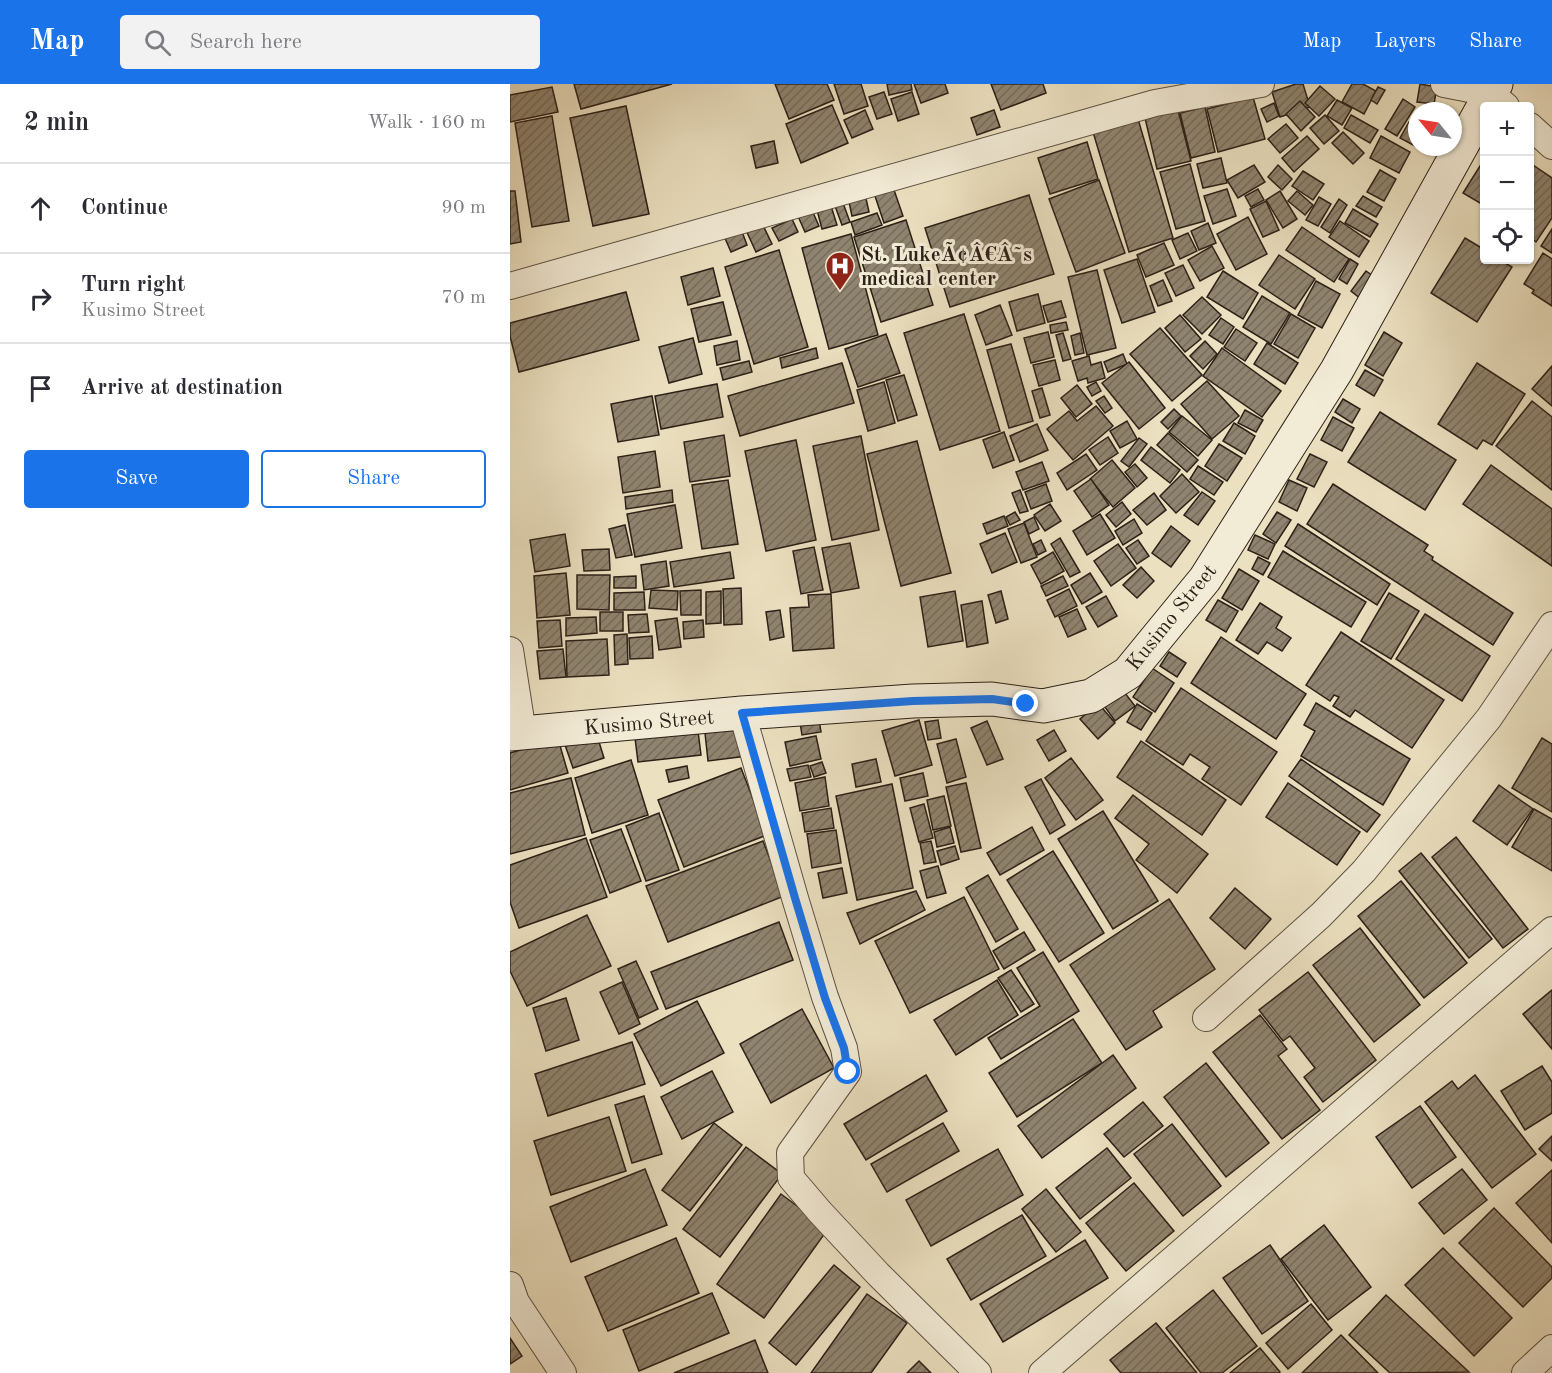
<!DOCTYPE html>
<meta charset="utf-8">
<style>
body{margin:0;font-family:"Old Standard TT",serif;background:#f2f2f3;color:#2b2b33}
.controls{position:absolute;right:18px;top:18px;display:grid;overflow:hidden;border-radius:6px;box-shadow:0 2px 4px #0004}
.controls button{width:54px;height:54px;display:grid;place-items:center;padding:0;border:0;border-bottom:2px solid #e1e1e2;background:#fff;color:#2b2b33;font:30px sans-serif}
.compass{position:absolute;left:898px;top:18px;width:54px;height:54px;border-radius:50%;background:#fff;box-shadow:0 2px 4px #0004;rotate:300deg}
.stop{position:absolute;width:18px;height:18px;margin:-14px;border:4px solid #1a73e8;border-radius:50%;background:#fff}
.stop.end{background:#1a73e8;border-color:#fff;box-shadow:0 2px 6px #0008}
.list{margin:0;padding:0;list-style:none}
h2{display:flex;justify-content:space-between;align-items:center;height:78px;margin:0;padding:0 24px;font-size:26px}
h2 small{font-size:20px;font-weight:400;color:#7c7c81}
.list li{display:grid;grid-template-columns:39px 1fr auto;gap:18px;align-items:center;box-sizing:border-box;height:90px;padding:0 24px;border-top:2px solid #e1e1e2}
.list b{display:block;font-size:22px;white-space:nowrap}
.list p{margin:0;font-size:20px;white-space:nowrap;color:#7c7c81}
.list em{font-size:20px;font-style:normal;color:#7c7c81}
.actions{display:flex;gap:12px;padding:18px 24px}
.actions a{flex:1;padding:14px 0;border:2px solid #1a73e8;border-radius:6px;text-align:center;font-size:21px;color:#1a73e8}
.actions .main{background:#1a73e8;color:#fff}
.icon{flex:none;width:33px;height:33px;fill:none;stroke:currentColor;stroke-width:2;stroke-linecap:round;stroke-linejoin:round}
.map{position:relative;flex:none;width:1042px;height:1289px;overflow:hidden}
header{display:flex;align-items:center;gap:36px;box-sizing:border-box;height:84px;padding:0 30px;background:#1a73e8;color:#fff}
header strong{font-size:28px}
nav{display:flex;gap:33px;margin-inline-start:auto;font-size:21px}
.search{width:420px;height:54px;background:#f2f2f3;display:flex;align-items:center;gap:15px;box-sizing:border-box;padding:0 21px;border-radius:6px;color:#7c7c81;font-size:22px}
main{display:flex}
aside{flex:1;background:#fff}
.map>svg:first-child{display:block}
.building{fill:url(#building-hatch);stroke:#2c2017;stroke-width:1.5}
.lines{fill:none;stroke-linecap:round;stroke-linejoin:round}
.street-casing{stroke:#5c5041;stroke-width:28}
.secondary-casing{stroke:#2c2017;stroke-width:35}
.street{stroke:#f2ebd6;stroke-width:26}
.secondary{stroke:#f2ebd6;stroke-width:33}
.route{stroke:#1a73e8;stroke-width:8}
.labels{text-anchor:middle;stroke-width:6;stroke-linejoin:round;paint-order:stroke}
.poi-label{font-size:21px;font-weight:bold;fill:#2c2017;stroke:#f2ebd6;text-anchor:start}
.street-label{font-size:21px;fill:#2c2017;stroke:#f2ebd6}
</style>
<header>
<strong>Map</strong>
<div class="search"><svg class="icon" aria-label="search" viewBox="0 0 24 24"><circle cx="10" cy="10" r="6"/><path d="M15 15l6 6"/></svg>Search here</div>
<nav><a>Map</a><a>Layers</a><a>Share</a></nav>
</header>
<main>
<aside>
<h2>2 min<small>Walk · 160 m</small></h2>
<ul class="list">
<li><svg class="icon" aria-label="ahead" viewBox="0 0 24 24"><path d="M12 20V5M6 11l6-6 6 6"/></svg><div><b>Continue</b></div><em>90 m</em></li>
<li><svg class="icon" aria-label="right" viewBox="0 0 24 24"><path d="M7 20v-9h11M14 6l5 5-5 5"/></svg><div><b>Turn right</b><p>Kusimo Street</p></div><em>70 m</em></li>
<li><svg class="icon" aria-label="arrive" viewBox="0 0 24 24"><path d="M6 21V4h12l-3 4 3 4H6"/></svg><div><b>Arrive at destination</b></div></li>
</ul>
<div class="actions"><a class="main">Save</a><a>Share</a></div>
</aside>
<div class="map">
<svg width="1042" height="1289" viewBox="0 0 1042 1289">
<defs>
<pattern id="building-hatch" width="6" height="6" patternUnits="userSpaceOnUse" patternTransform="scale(1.5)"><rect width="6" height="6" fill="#8f846f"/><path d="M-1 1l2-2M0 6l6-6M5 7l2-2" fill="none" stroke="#756c5a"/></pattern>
</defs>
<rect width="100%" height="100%" fill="#ebe0c0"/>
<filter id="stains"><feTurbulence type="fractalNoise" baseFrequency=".00333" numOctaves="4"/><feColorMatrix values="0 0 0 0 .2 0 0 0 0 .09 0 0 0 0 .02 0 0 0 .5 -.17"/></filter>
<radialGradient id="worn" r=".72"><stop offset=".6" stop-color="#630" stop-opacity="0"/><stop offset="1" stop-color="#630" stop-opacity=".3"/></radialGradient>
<!-- building -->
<g class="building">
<polygon points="64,0 162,0 71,25"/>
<polygon points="265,0 317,0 324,16 279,35"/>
<polygon points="324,0 351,0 358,22 334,30"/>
<polygon points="377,0 401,0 402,6 379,11"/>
<polygon points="404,0 435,0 438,9 411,19"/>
<polygon points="481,0 533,0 536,9 491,26"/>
<polygon points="786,0 793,0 800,23 770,33 762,8"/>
<polygon points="842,0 853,0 866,7 854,30 832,18"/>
<polygon points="910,0 927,3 924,20 907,18"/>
<polygon points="810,2 825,15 809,32 795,19"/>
<polygon points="42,3 48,28 0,38 0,11"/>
<polygon points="868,3 875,6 867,20 861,16"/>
<polygon points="374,8 382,30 367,35 359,13"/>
<polygon points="402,8 409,30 388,37 381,15"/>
<polygon points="743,13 755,55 708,68 697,25"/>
<polygon points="893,15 905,23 887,52 875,45"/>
<polygon points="827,16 842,24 832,41 817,32"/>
<polygon points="790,17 805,33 791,47 776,30"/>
<polygon points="764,19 769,32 757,38 751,25"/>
<polygon points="322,21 338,59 291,79 276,40"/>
<polygon points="116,22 139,130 83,142 60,34"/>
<polygon points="695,23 705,68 681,74 670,29"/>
<polygon points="355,26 363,45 342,54 334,36"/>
<polygon points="484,26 490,43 467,51 461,34"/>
<polygon points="668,26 681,77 647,85 635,34"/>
<polygon points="815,31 829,47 814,60 800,44"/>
<polygon points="841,31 868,46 860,59 834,44"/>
<polygon points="42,32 59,137 22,143 5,39"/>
<polygon points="628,35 663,154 619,168 583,48"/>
<polygon points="899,38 907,43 907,59 905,62 890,54"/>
<polygon points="776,40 788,54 770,69 758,55"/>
<polygon points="833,48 854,69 843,80 822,59"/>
<polygon points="797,52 809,65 784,88 772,74"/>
<polygon points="871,52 900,68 889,89 860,74"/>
<polygon points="264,57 268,79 246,84 241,62"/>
<polygon points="577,58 588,95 540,110 528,74"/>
<polygon points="711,74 717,99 693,104 687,80"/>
<polygon points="975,74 975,122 953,109"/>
<polygon points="1020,79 1042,94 1042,134 1026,158 1020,153"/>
<polygon points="680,80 695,137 666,145 650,88"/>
<polygon points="744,81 755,98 728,114 717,96"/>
<polygon points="768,81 782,95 772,106 758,93"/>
<polygon points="870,86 886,95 874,117 857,108"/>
<polygon points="793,87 814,100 803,116 782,102"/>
<polygon points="589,96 615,169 566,188 539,115"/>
<polygon points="383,103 393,132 374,139 364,109"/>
<polygon points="717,105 726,132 703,140 694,112"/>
<polygon points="748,105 754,116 741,123 735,112"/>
<polygon points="0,107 5,107 11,158 0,160"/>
<polygon points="770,107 787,135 773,144 756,116"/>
<polygon points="787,107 803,121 795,131 778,117"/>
<polygon points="355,110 359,128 342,132 338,113"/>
<polygon points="519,111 544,190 440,223 415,144"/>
<polygon points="853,112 872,123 866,133 846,122"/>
<polygon points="809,113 821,120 808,142 796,136"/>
<polygon points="829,115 837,121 820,149 811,143"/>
<polygon points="756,117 769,146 753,153 740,125"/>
<polygon points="333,119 340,138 332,141 325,122"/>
<polygon points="321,122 327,141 312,145 307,126"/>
<polygon points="301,124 309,142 295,148 287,130"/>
<polygon points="843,125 868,140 860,153 835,139"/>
<polygon points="367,129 372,141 345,151 341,138"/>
<polygon points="738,133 757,170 726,186 707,150"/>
<polygon points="250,135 262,160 246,168 234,142"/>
<polygon points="282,135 288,148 269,157 262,144"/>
<polygon points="396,136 423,221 371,238 344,153"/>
<polygon points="830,137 859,157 849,173 819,153"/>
<polygon points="698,139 706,159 689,166 681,147"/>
<polygon points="792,143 839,175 824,198 776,166"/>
<polygon points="231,145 237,161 221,168 214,152"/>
<polygon points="1042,145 1042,169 1031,162"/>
<polygon points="678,149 687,167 670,175 662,156"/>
<polygon points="341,150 368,251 319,265 292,164"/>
<polygon points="955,154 975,166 975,176 990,176 1002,183 967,238 921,209"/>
<polygon points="654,159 664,181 636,193 627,171"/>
<polygon points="702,162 714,184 690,197 678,176"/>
<polygon points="269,166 298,263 244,280 215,183"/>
<polygon points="1033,169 1042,175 1042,222 1022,209 1024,206 1014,200"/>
<polygon points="769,171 805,195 785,225 749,201"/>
<polygon points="627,175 645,228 612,239 594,186"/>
<polygon points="840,175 848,180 837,200 829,195"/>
<polygon points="673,181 684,204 666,212 655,189"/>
<polygon points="203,184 210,212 178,221 171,193"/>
<polygon points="587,186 606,264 577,271 558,193"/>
<polygon points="713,187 748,209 733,235 697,213"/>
<polygon points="856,187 866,194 851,215 841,207"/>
<polygon points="653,196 662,217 648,222 640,202"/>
<polygon points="806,197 830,210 812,244 788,231"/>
<polygon points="116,208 129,256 9,288 0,252 0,239"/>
<polygon points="528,210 535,239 507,247 499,218"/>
<polygon points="752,212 780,229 761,260 733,243"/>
<polygon points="692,213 711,231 692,250 673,231"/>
<polygon points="551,217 556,233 538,238 533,222"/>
<polygon points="213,218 221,251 189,258 181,225"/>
<polygon points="490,221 502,251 476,261 465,231"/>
<polygon points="454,230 490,347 430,366 394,249"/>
<polygon points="781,230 805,244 788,274 764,260"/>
<polygon points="670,231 691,255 675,268 655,244"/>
<polygon points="711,234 724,243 713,260 699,251"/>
<polygon points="556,238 558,246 541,249 540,241"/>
<polygon points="650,244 692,291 662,317 620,270"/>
<polygon points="726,245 747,259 735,277 714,263"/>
<polygon points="538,248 544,273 521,279 514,254"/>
<polygon points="874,248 892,259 873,292 855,281"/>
<polygon points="553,249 561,275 553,277 546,251"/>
<polygon points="570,249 574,269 565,271 561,252"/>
<polygon points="376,250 390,289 348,303 335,265"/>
<polygon points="183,254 192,290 159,299 149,263"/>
<polygon points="227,257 230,276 207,281 204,262"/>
<polygon points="695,257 707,270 693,285 680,272"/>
<polygon points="757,259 788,279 775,300 744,280"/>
<polygon points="501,260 523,337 499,344 477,266"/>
<polygon points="306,264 308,274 272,284 270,274"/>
<polygon points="712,264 771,307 752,333 693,292"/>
<polygon points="613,270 617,280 598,288 594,278"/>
<polygon points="579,272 581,281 591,278 595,294 578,299 577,294 568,297 562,277"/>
<polygon points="545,276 550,296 529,302 523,281"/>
<polygon points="239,277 242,288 213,296 210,284"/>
<polygon points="619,278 655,324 629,345 592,299"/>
<polygon points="332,279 344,319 230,352 218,312"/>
<polygon points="967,279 1015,310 982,361 973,356 967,365 928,340"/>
<polygon points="1042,282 1042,322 1022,305"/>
<polygon points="855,286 873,296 864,312 846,301"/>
<polygon points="394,291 407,331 388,337 376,296"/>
<polygon points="697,297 729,332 702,355 671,320"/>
<polygon points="374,298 385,339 358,347 347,306"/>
<polygon points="586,298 591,307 582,312 577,303"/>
<polygon points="207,300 213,333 151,345 145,312"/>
<polygon points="567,301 582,320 566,333 551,314"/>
<polygon points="532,304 540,331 530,334 522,307"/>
<polygon points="142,312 149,351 108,358 101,320"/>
<polygon points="594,312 602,324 595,329 586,317"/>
<polygon points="833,315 850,325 842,339 825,328"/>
<polygon points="1022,317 1042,333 1042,406 986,362"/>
<polygon points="586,322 603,342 563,376 537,345 559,327 567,337"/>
<polygon points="664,325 671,332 658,345 651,338"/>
<polygon points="735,326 753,336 746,348 728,339"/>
<polygon points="870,328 946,376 915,426 838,378"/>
<polygon points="672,332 702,356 688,372 659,348"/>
<polygon points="823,333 844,344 832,367 811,356"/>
<polygon points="617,337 627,355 610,364 600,347"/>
<polygon points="724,339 745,352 735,370 713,357"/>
<polygon points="527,340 538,366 510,378 500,352"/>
<polygon points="494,348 504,376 483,384 473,356"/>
<polygon points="658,349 688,376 677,388 647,361"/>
<polygon points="214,351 220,392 180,398 174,358"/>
<polygon points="351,352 369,446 322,456 303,362"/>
<polygon points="598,353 608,369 590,381 579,366"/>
<polygon points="629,354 637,360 619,383 611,377"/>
<polygon points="286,356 306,456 256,467 235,367"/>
<polygon points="407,357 441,489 391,502 357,370"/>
<polygon points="709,360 732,374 717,397 695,382"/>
<polygon points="641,363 670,386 660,399 631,376"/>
<polygon points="145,367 150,403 113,409 108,373"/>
<polygon points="576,370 587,386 557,406 547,389"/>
<polygon points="800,370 817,378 804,403 787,395"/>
<polygon points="602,376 625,404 603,423 580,395"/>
<polygon points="532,378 539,397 513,406 506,388"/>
<polygon points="625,380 637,394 627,403 615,388"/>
<polygon points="981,381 1042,425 1042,482 953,420"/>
<polygon points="688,382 713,398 704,411 680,395"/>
<polygon points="672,390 689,408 666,429 650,412"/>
<polygon points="581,395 599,421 582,433 564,407"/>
<polygon points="218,396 228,460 192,465 182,401"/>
<polygon points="779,396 797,404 787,427 769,418"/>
<polygon points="536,400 542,417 521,425 515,408"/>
<polygon points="823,400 918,461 914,467 923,473 922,476 1003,529 983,561 797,440"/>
<polygon points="162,406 163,418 116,425 115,413"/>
<polygon points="510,406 518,427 510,429 502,409"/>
<polygon points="692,408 705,417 688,441 674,431"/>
<polygon points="644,409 656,426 637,441 623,426"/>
<polygon points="612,418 621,430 606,443 596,431"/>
<polygon points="540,420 551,437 535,447 524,431"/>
<polygon points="165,421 172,464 125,473 117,430"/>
<polygon points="505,428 510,436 500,441 496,433"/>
<polygon points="767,428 781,436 766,459 753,450"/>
<polygon points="590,430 605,454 577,471 563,447"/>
<polygon points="494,432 498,442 477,450 473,440"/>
<polygon points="524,433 529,445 519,450 514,438"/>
<polygon points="624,435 632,449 613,461 605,447"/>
<polygon points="514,439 527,473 511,479 498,445"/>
<polygon points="788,440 880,500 867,521 775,462"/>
<polygon points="115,441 122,471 106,474 99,445"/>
<polygon points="661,442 680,457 661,483 642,469"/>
<polygon points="495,449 507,478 482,489 470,460"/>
<polygon points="55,450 60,482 25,488 20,456"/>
<polygon points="745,451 765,460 758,475 738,466"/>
<polygon points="550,454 570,488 560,493 541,460"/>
<polygon points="531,456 536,467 528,471 523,460"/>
<polygon points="628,456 639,472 627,480 616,464"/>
<polygon points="340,459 349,504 321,509 312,464"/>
<polygon points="608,460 626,484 601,502 584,477"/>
<polygon points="304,463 313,506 291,510 283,467"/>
<polygon points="99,465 100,486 74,487 72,466"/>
<polygon points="773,467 856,518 841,543 758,493"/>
<polygon points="220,468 224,494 164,503 160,478"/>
<polygon points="543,468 554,487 531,500 521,481"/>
<polygon points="748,473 760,479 753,491 742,485"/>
<polygon points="156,477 159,502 134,506 131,481"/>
<polygon points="631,483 644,497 627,514 613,501"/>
<polygon points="729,485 749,497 732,526 712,514"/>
<polygon points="56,489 60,531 27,534 24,492"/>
<polygon points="580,489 592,508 572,520 561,501"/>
<polygon points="67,491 100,491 99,526 67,525"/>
<polygon points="126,492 126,504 104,504 104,493"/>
<polygon points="553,492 558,502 536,512 531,502"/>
<polygon points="231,504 232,540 214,541 213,505"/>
<polygon points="559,505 567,522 545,533 537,516"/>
<polygon points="141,506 168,507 167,526 139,524"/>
<polygon points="191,506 191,531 171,531 170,507"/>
<polygon points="211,507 211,539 196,540 196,508"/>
<polygon points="445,507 453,557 418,563 410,513"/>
<polygon points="491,507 498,535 486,539 478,511"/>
<polygon points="134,508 135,526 104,526 104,509"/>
<polygon points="879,509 909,527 881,575 851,557"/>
<polygon points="321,510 324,564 283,567 280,524 299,523 298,511"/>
<polygon points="596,512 607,532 588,543 576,523"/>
<polygon points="708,516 728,527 716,548 696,536"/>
<polygon points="472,517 478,559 457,563 451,521"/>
<polygon points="750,519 772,533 766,544 781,554 772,567 757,558 748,570 726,556"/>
<polygon points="567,525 576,545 558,553 549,533"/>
<polygon points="270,526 274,553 260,556 256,528"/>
<rect x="90" y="528" width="23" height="19"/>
<polygon points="137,530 139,548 119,549 118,531"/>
<polygon points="915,530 980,572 952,617 886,575"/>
<polygon points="86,533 87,549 56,552 56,534"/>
<polygon points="167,534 171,563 149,566 145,537"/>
<polygon points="50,536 52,562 29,564 27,537"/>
<polygon points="193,536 194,553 174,555 173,538"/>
<polygon points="831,548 934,616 902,664 845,626 840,633 823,622 829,613 824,611 820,617 796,601"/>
<polygon points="117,550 118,580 105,581 104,551"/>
<polygon points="142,552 143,574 120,575 119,554"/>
<polygon points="711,553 796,610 766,655 681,599"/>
<polygon points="97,555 99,591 57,593 56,557"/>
<polygon points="53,565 56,593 30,595 27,567"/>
<polygon points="659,568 676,579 667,593 650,582"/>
<polygon points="642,584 664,599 645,628 623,613"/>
<polygon points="611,604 625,622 605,637 592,619"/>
<polygon points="671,604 767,668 731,721 692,695 700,683 680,670 673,681 636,657"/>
<polygon points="588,619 605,639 588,655 570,635"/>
<polygon points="806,619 900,675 873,721 791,672 805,647 794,641"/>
<polygon points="627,620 642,629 631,646 617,638"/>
<polygon points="308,630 311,648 292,651 289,632"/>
<polygon points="409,636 422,681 385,692 372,647"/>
<polygon points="428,636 431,654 418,656 415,638"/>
<polygon points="477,637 493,675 477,681 461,644"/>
<polygon points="233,644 237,672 198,677 195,649"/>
<polygon points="85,645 94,674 63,684 53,655"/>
<polygon points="544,646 556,667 539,677 527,656"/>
<polygon points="188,647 191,671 128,678 125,654"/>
<polygon points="306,652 311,675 280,682 275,658"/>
<polygon points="1032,654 1042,660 1042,728 1002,704"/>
<polygon points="48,655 58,689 0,706 0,669"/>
<polygon points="446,655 456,693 437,699 427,660"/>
<polygon points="631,657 716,716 692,751 607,693"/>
<polygon points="561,674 593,716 566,736 535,694"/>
<polygon points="366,675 371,698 346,703 342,680"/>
<polygon points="791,675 870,731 857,748 779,692"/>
<polygon points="121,676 138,731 82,749 65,694"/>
<polygon points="312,678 316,689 304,693 300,682"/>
<polygon points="298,681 301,693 280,697 277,685"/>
<polygon points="177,682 179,694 159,698 156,686"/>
<polygon points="231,684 257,751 174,783 148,716"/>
<polygon points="413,689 418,712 395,717 390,694"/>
<polygon points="315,693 319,722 290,727 285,699"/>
<polygon points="61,694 75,751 0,770 0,709"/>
<polygon points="531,695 555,741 540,750 515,703"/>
<polygon points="456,699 471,764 451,768 436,703"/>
<polygon points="778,699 850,748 827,781 756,733"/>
<polygon points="382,700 403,804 347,816 326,712"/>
<polygon points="989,701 1023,725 997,761 963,737"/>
<polygon points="623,711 698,770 667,809 626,776 639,760 605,734"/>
<polygon points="434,712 441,742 423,746 417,716"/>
<polygon points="414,720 423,754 409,758 400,724"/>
<polygon points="321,724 324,744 295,748 292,729"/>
<polygon points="1024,725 1042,735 1042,787 1002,763"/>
<polygon points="593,727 648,817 603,845 548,755"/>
<polygon points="149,729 169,786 136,797 116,742"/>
<polygon points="440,743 444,759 427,763 424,748"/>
<polygon points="522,743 534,766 490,791 477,769"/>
<polygon points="111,745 131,797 100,809 80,756"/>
<polygon points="326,746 331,779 302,784 297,750"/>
<polygon points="946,753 1018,845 993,864 922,773"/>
<polygon points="76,754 97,813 9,844 0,818 0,781"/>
<polygon points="253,757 274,812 158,858 136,802"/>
<polygon points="421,757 426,778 414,780 410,759"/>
<polygon points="445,762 449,775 431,781 427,767"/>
<polygon points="543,767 594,849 549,878 497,796"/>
<polygon points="911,769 982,855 959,874 889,787"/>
<polygon points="428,782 436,809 417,814 410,787"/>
<polygon points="332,784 337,809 313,814 308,789"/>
<polygon points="478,791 508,845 486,858 456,804"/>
<polygon points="891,797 957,879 914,914 848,832"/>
<polygon points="725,804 761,835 735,865 700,834"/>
<polygon points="406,807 415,826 350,860 337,829"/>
<polygon points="454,813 489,885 400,929 365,857"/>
<polygon points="659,815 705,885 643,927 652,943 616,966 560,881"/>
<polygon points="77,831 101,882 17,922 0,887 0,868"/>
<polygon points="269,838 283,876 156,925 141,888"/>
<polygon points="850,844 910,921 864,958 803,881"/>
<polygon points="514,848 525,866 494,885 483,867"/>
<polygon points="533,868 569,927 491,975 478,954 530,922 507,884"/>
<polygon points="126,877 148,925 129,934 108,885"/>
<polygon points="501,886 524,920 511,928 488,894"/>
<polygon points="798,888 866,976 813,1018 794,993 805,984 780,952 773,957 749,926"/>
<polygon points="487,896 508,931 446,971 424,936"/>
<polygon points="112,898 130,940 109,950 90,908"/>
<polygon points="1042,906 1042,965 1013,930"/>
<polygon points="56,914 69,956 36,967 23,924"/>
<polygon points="187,917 214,969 151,1002 124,950"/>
<polygon points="292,925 324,984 261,1019 230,960"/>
<polygon points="750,931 777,965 768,972 810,1026 772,1055 703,968"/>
<polygon points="563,935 592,979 507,1033 479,989"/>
<polygon points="122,958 135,1000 38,1032 25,990"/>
<polygon points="603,971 626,1004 532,1074 508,1042"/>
<polygon points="696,979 759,1059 716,1093 654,1013"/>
<polygon points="1032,982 1042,998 1042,1029 1015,1046 991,1007"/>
<polygon points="202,987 223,1028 172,1055 151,1013"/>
<polygon points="416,991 437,1027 356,1076 334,1040"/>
<polygon points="965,991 1026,1070 982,1104 915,1018 942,997 948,1005"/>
<polygon points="134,1012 152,1070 122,1079 105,1021"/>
<polygon points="633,1018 653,1042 614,1073 594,1050"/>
<polygon points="910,1022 946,1073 902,1104 866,1053"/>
<polygon points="99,1033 116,1087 41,1111 24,1057"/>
<polygon points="204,1039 232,1061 180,1127 152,1106"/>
<polygon points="433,1039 449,1067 377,1108 361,1080"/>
<polygon points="662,1040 711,1102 673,1132 624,1070"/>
<polygon points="1042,1052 1042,1077 1029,1065"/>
<polygon points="236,1063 272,1090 210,1173 173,1145"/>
<polygon points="597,1064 621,1094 570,1135 546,1104"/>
<polygon points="488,1065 513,1111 421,1162 396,1116"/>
<polygon points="135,1085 157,1141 61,1178 40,1123"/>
<polygon points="952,1085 977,1116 934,1150 909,1119"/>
<polygon points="1042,1086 1042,1159 1006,1119"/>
<polygon points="624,1099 664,1147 616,1187 576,1139"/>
<polygon points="536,1105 571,1148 546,1168 512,1125"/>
<polygon points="271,1110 318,1145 254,1234 207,1200"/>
<polygon points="984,1124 1042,1183 1042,1194 1013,1223 949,1159"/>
<polygon points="512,1131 536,1172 461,1216 437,1175"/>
<polygon points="814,1141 861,1203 818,1236 771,1175"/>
<polygon points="166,1154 189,1209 98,1247 75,1193"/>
<polygon points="575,1156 598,1194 493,1258 470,1220"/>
<polygon points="760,1161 798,1217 752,1250 713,1194"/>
<polygon points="933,1164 1002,1234 964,1272 895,1201"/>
<polygon points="324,1181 350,1203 286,1281 259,1259"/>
<polygon points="703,1206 747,1262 712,1289 691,1289 656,1244"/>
<polygon points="202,1209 219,1249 129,1287 113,1246"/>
<polygon points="357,1210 397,1239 361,1289 301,1289"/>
<polygon points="876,1211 959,1288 880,1289 839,1251"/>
<polygon points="801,1220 822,1246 778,1285 756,1259"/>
<polygon points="646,1239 687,1289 611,1289 600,1276"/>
<polygon points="831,1251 868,1289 792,1289"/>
<polygon points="0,1254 12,1272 0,1280"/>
<polygon points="245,1256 258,1289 164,1289"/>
<polygon points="750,1264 770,1288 769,1289 720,1289"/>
<polygon points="409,1277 421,1289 397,1289"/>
</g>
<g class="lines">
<!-- street casing -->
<g class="street-casing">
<g id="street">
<polyline points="934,0 980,9 996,22"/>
<polyline points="1020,42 1042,62"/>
<polyline points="0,202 645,19 751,0"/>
<polyline points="0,566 13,649"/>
<polyline points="232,629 285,814 315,913 334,964 338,988 280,1069 281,1094 310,1128 368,1190 468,1289"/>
<polyline points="696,934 811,831 854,787 979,634 1042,541"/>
<polyline points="0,1201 6,1218 53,1289"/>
<polyline points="532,1289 1042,846"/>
<polyline points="1015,1289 1042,1264"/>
</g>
</g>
<!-- secondary casing -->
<g class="secondary-casing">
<polyline id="secondary" points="0,650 232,629 403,617 482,615 533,622 581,612 618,589 695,495 827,286 986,0"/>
</g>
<!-- street -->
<use href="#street" class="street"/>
<!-- secondary -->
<use href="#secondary" class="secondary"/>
</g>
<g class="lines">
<!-- route -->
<polyline class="route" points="338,988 334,964 315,914 285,814 232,629 403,617 482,615 516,620"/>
</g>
<!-- icons -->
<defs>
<g id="hospital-pin" transform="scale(1.5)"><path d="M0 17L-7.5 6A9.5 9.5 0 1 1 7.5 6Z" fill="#8f2418" stroke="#f2ebd6"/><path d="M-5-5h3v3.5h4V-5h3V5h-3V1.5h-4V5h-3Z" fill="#fff"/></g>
</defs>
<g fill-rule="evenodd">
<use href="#hospital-pin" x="330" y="182"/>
</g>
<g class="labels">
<!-- poi labels -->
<g class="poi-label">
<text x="351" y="177">St. LukeÃ¢Â€Â˜s<tspan x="351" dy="24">medical center</tspan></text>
</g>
<!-- street labels -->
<g class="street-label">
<text transform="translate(661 533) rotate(-51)" y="7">Kusimo Street</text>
<text transform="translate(139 638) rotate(-5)" y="7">Kusimo Street</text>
</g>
</g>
<rect width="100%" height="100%" filter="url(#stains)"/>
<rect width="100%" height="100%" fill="url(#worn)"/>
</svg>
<div class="controls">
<button>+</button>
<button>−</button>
<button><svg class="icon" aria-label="locate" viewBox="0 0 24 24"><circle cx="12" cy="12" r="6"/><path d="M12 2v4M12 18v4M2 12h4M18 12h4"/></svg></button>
</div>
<svg class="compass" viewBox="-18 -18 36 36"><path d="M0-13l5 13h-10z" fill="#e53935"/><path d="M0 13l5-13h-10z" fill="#7c7c81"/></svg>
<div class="stop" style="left:338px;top:988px"></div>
<div class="stop end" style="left:516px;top:620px"></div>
</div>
</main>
